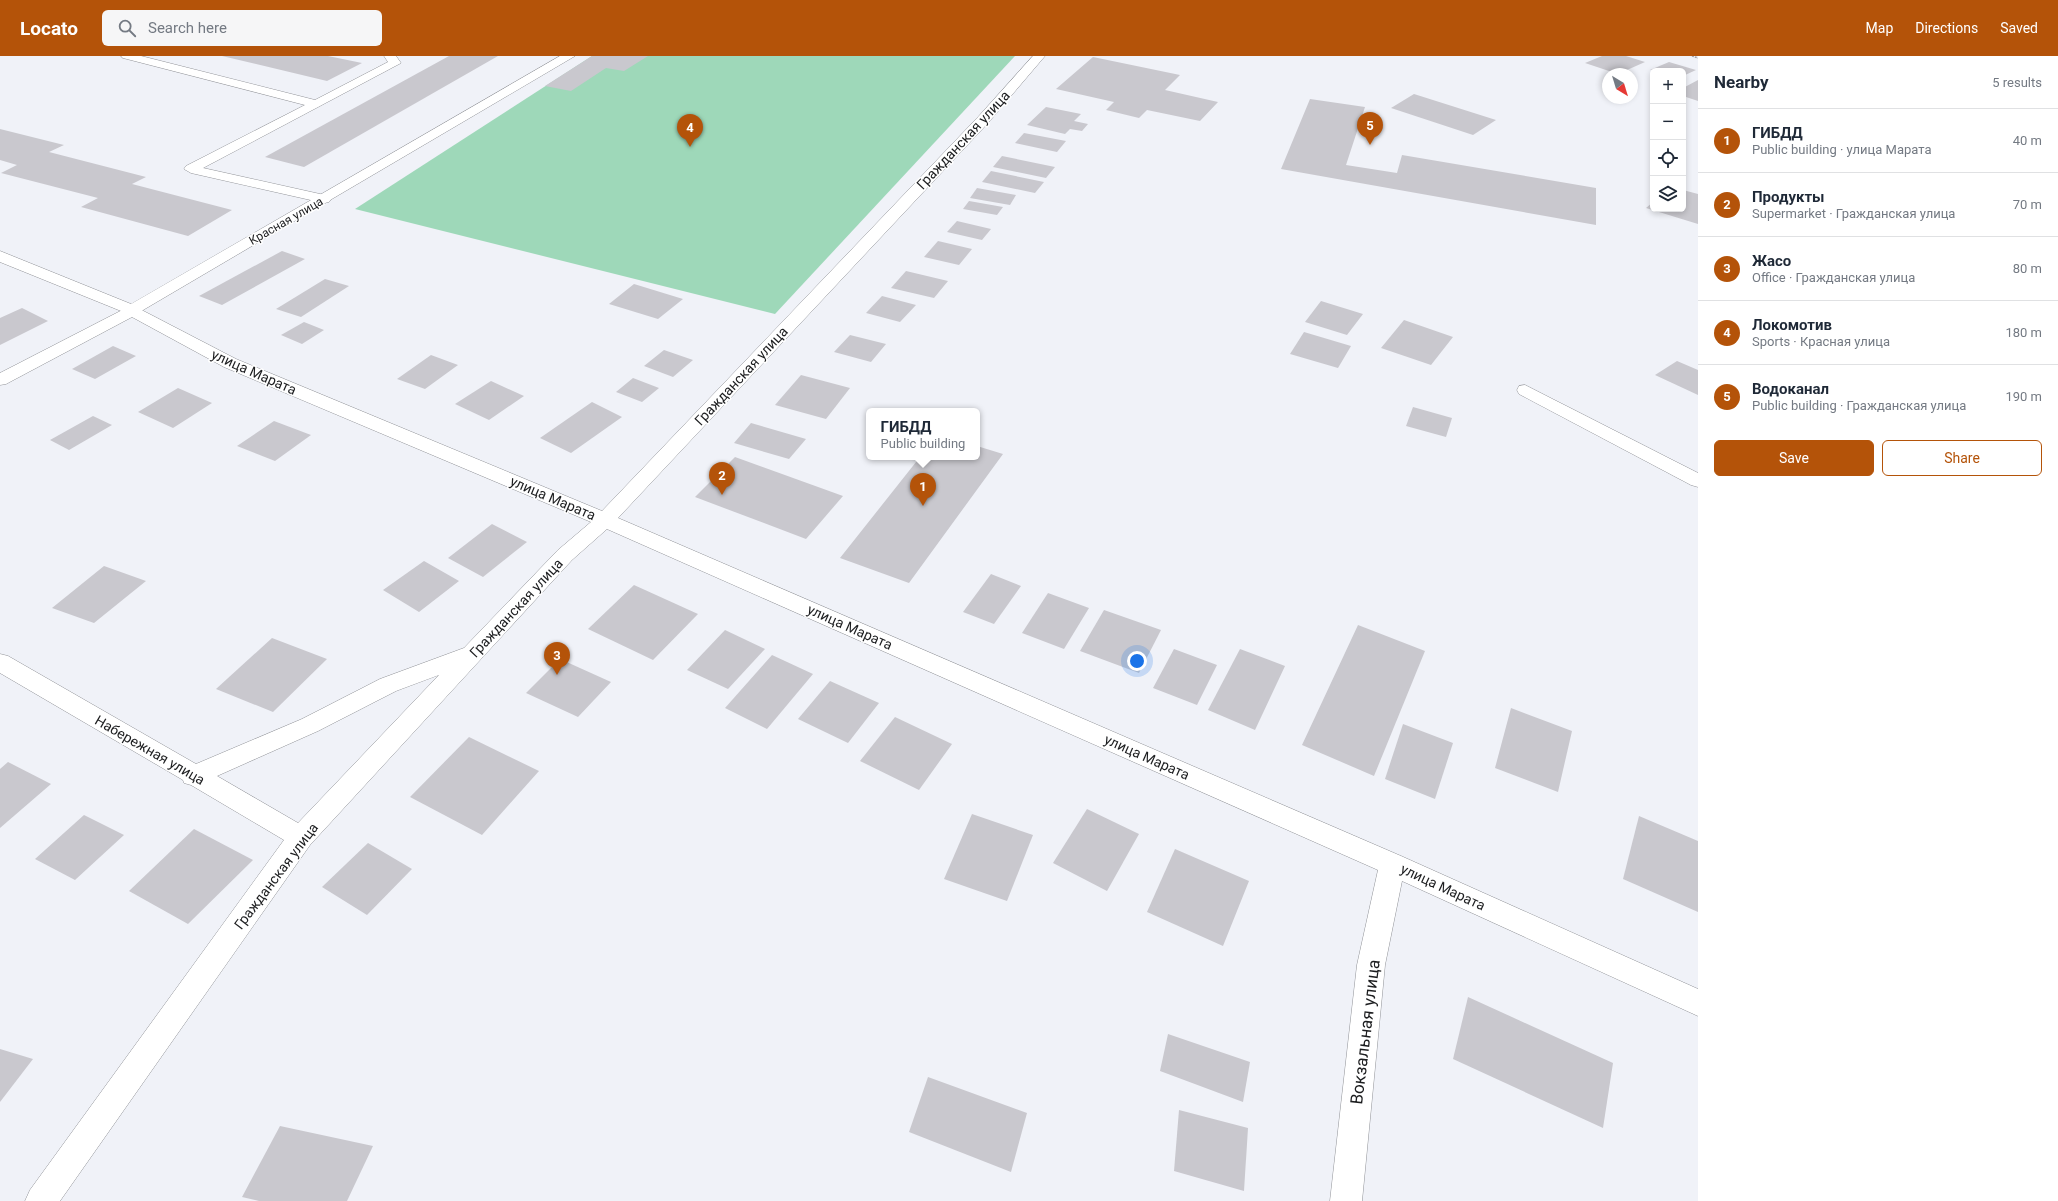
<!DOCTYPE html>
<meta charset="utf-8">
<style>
body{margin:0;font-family:Roboto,sans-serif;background:#f6f6f7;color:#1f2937}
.controls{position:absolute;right:12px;top:12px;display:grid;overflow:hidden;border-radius:6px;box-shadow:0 2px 6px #0003}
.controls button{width:36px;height:36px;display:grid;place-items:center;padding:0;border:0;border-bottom:1px solid #e0e1e3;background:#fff;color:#1f2937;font:20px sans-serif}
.compass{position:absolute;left:1602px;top:12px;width:36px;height:36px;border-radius:50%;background:#fff;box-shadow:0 2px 6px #0003;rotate:142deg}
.you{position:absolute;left:1137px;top:605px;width:14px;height:14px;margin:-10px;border:3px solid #fff;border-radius:50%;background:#1a73e8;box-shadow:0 0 0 6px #1a73e833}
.badge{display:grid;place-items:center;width:26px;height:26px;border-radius:50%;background:#b45309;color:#fff;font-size:13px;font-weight:700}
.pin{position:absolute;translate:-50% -33px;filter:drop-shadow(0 1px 2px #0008)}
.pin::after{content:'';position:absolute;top:21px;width:14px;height:12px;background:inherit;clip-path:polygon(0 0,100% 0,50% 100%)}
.popup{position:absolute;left:866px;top:352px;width:114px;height:52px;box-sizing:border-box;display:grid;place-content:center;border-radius:6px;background:#fff;filter:drop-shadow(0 1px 3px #0005);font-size:13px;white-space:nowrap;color:#747a83}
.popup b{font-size:15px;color:#1f2937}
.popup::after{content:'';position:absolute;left:50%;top:100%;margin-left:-8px;border:8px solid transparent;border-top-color:#fff}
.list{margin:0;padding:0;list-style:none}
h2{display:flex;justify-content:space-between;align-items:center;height:52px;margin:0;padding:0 16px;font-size:17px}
h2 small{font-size:13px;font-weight:400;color:#747a83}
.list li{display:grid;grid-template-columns:26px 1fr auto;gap:12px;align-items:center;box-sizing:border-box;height:64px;padding:0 16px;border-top:1px solid #e0e1e3}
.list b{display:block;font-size:15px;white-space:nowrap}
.list p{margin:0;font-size:13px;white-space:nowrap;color:#747a83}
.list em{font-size:13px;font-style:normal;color:#747a83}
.actions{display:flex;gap:8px;padding:12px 16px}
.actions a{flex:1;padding:9px 0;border:1px solid #b45309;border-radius:6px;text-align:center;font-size:14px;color:#b45309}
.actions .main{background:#b45309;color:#fff}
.icon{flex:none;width:22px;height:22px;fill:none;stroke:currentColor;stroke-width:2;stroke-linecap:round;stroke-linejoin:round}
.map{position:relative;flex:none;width:1698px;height:1145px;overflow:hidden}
header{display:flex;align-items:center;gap:24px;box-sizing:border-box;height:56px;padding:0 20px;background:#b45309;color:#fff}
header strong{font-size:19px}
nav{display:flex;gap:22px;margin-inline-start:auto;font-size:14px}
.search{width:280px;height:36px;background:#f6f6f7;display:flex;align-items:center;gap:10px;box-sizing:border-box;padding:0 14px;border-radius:6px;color:#747a83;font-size:15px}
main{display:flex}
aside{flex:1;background:#fff}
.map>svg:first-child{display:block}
.green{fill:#9ed8b9}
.building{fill:#c9c8ce}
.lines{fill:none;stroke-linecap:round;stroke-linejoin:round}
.lane-casing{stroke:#909297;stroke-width:1}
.street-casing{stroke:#909297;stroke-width:1}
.secondary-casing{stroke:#909297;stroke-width:1}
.path{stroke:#a1a2a7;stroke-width:1.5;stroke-dasharray:2 1;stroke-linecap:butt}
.lane{fill:#fff;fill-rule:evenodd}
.street{fill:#fff;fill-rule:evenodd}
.secondary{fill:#fff;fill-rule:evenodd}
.labels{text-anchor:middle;stroke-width:3;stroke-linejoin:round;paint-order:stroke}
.far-street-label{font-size:12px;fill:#1c1d1f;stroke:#fff}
.street-label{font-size:14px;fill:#1c1d1f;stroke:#fff}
.near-street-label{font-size:17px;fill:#1c1d1f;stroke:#fff}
</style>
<header>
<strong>Locato</strong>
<div class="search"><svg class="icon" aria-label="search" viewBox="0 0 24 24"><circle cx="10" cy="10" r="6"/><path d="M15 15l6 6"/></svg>Search here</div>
<nav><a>Map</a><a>Directions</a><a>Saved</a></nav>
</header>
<main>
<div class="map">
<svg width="1698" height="1145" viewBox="0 0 1698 1145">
<rect width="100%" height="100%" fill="#f0f2f8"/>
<!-- green -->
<polygon class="green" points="592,0 1015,0 775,258 355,153"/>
<!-- building -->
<g class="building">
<polygon points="222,0 328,0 362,7 327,25"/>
<polygon points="449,0 498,0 304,111 265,101"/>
<polygon points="592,0 648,0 624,15 606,12 571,35 545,30"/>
<polygon points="1602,0 1626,0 1645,6 1618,18 1585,7"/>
<polygon points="1093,1 1180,19 1165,34 1218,46 1200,65 1147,54 1139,62 1106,54 1114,46 1056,33"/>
<polygon points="1669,6 1696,14 1683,20 1683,15 1650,14"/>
<polygon points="1698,24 1698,45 1683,40 1683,32"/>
<polygon points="1414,38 1496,64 1473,79 1391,52"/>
<polygon points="1310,43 1365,51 1346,109 1397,117 1402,99 1596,132 1596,169 1281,113"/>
<polygon points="1046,51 1081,58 1074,65 1088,68 1082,75 1070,73 1065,78 1027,69"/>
<polygon points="0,73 64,89 49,96 146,121 132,128 232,154 188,180 81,151 98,142 1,117 17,109 0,104"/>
<polygon points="1024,77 1066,85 1057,96 1015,87"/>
<polygon points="1002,100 1055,111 1046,122 993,111"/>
<polygon points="991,115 1044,126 1035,137 982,126"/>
<polygon points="977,132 1016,139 1010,149 970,142"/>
<polygon points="1683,134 1698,138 1698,168 1646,152 1653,146 1653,153 1683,153"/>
<polygon points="969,145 1003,151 997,159 963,153"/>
<polygon points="957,165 991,173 982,184 947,176"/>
<polygon points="938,185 972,193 959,209 924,201"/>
<polygon points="282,195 305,203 222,249 199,240"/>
<polygon points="906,215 948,225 934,242 891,232"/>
<polygon points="325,223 349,230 301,261 276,253"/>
<polygon points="634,228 683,243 658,263 609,248"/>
<polygon points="882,240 916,249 900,266 866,257"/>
<polygon points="1321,245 1363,258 1347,279 1305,266"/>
<polygon points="22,252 48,265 0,289 0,262"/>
<polygon points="1404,264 1453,281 1431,309 1381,292"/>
<polygon points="304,266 324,274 302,288 281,279"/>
<polygon points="1304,276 1351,290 1338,312 1290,298"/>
<polygon points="850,279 886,288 871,306 834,296"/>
<polygon points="113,290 136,300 95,323 72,313"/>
<polygon points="664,294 693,304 673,321 644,310"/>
<polygon points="431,299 458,309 425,333 397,323"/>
<polygon points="1677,305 1698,314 1698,339 1655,319"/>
<polygon points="801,319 850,332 826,363 775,349"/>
<polygon points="633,322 659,332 642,346 616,336"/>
<polygon points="491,325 524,340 489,364 455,348"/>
<polygon points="178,332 212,347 173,372 138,356"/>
<polygon points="592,346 622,361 571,397 540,382"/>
<polygon points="1413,351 1452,362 1446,381 1406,370"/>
<polygon points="93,360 112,369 69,394 50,384"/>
<polygon points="274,365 311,379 275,405 237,390"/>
<polygon points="751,367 806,383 789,403 734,387"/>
<polygon points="977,390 1003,398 909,527 840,502 920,401 977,401"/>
<polygon points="735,401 843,440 806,483 695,441"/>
<polygon points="492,468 527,486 483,521 448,502"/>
<polygon points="424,505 459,525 419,556 383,534"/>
<polygon points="104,510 146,525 94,567 52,552"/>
<polygon points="991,518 1021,530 994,568 963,556"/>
<polygon points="634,529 698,558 653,604 588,573"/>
<polygon points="1048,537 1089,552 1064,593 1022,577"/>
<polygon points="1104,554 1161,574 1139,617 1080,595"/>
<polygon points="1358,569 1425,595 1374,720 1302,689"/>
<polygon points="725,574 765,593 728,633 687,614"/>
<polygon points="272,582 327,603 273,656 216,633"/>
<polygon points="1174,593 1217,609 1197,649 1153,632"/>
<polygon points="1240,593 1285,610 1255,674 1208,654"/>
<polygon points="772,599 813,618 767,673 725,652"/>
<polygon points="560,603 611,626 578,661 526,637"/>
<polygon points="830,625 879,647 848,687 798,663"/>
<polygon points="1511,652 1572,675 1558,736 1495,712"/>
<polygon points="895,661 952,688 919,734 860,705"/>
<polygon points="1403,668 1453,687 1435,743 1385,723"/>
<polygon points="469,681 539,715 482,779 410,741"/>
<polygon points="8,706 51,728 0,772 0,713"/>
<polygon points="1087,753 1139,778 1107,835 1053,807"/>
<polygon points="972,758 1033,779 1007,845 944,823"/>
<polygon points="84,759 124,779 75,824 35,803"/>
<polygon points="1639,760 1698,785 1698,856 1623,823"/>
<polygon points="194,773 253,804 188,868 129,835"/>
<polygon points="368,787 412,813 367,859 322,831"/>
<polygon points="1175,793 1249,825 1223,890 1147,856"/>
<polygon points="1468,941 1613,1007 1603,1072 1453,1003"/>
<polygon points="1168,978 1250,1006 1243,1046 1160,1015"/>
<polygon points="0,993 33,1003 0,1046"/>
<polygon points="928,1021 1027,1057 1011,1116 909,1076"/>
<polygon points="1179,1054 1248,1072 1244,1135 1174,1115"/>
<polygon points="280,1070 373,1090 347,1145 259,1145 242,1141"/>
</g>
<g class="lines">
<!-- lane casing -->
<g class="lane-casing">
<g id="lane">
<polygon points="121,0 141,0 315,44 388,6 384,0 396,0 401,7 203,112 329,140 331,143 329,146 324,147 191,117 184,113 186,110 305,49 123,2"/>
<polygon points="1525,329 1698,417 1698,431 1691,429 1519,338 1517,334 1519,330"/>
</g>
</g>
<!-- street casing -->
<g class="street-casing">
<path id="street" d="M1033,0H1045L988,67L618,462L1401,800L1698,933V960L1402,825L1385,909L1362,1145H1330L1357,909L1378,814L607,473L572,504L310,789L60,1145H25L30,1134L284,784L191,729L184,727L183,724L0,617V598L8,600L196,708L302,663L380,623L464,592L558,494L591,466L224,311L132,261L6,328L0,329V317L132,249L236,303L602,455L978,61ZM439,619L298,767L217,720L318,675L396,635Z"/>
</g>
<!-- secondary casing -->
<g class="secondary-casing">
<polygon id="secondary" points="560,0 575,0 138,257 126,257 0,206 0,195 131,248"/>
</g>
<!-- path -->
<polyline class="path" points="1692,0 1698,2"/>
<!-- lane -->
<use href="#lane" class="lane"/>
<!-- street -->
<use href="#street" class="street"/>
<!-- secondary -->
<use href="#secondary" class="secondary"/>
</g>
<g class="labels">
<!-- far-street labels -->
<g class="far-street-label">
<text transform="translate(286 165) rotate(-30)" y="4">Красная улица</text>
</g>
<!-- street labels -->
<g class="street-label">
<text transform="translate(963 84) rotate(-47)" y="5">Гражданская улица</text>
<text transform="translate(254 316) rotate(24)" y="5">улица Марата</text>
<text transform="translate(741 320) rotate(-47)" y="5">Гражданская улица</text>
<text transform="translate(553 442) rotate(23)" y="5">улица Марата</text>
<text transform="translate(516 552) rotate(-47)" y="5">Гражданская улица</text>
<text transform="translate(850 571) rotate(24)" y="5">улица Марата</text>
<text transform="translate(150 694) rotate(30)" y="5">Набережная улица</text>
<text transform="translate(1147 701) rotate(24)" y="5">улица Марата</text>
<text transform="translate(276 820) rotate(-53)" y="5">Гражданская улица</text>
<text transform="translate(1443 831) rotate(25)" y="5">улица Марата</text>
</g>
<!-- near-street labels -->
<g class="near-street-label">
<text transform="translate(1365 976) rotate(-83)" y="6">Вокзальная улица</text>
</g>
</g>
</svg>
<div class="controls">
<button>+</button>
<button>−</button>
<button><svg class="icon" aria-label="locate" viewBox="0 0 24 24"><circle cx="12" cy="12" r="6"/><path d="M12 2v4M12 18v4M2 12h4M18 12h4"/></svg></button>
<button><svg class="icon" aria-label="layers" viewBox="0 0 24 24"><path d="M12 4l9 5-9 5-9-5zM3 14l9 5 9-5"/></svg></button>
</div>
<svg class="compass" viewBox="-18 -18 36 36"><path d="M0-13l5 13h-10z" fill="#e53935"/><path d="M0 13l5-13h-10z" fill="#747a83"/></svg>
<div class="you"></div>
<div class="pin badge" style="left:923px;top:450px">1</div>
<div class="popup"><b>ГИБДД</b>Public building</div>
<div class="pin badge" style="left:722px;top:439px">2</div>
<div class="pin badge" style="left:557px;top:619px">3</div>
<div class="pin badge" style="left:690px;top:91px">4</div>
<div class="pin badge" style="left:1370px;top:89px">5</div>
</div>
<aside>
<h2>Nearby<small>5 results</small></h2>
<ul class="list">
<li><span class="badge">1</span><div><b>ГИБДД</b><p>Public building · улица Марата</p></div><em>40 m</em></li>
<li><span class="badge">2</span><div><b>Продукты</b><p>Supermarket · Гражданская улица</p></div><em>70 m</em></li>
<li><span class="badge">3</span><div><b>Жасо</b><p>Office · Гражданская улица</p></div><em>80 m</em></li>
<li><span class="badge">4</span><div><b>Локомотив</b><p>Sports · Красная улица</p></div><em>180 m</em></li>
<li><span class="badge">5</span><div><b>Водоканал</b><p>Public building · Гражданская улица</p></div><em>190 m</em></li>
</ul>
<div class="actions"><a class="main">Save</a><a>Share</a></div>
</aside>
</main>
